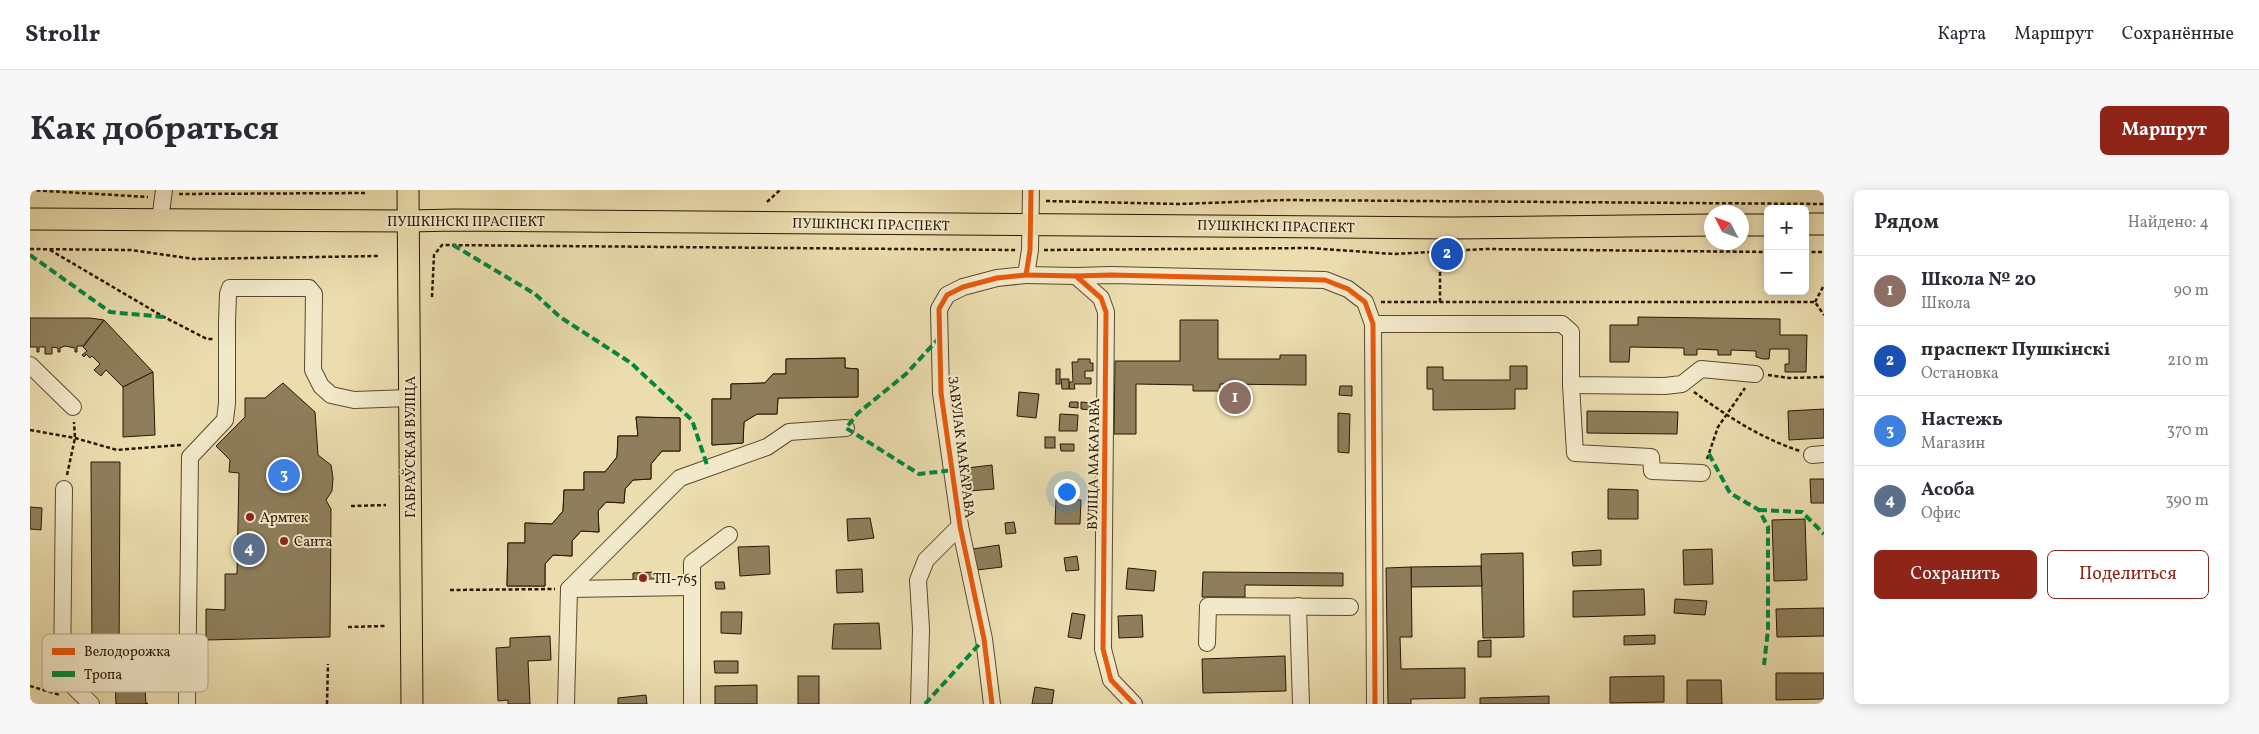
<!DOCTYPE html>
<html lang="ru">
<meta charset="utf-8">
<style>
body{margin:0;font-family:Vollkorn,serif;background:#f7f7f7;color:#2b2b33}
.controls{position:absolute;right:15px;top:15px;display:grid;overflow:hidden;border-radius:8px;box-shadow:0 2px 12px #0003}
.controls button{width:45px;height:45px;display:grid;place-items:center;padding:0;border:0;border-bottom:1px solid #e1e1e2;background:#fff;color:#2b2b33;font:25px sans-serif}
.compass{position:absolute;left:1674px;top:15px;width:45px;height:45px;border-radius:50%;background:#fff;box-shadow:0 2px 12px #0003;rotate:311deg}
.you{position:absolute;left:1036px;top:301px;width:18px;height:18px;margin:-12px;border:4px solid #fff;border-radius:50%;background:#1a73e8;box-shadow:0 0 0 8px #1a73e833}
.badge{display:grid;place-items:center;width:32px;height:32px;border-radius:50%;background:#8f2418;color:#fff;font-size:16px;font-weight:700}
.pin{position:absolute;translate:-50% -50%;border:2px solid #fff;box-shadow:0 1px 5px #0006}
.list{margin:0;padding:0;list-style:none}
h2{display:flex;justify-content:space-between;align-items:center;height:65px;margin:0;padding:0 20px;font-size:21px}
h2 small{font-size:16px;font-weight:400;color:#7c7c81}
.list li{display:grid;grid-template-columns:32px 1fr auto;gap:15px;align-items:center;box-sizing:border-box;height:70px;padding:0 20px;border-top:1px solid #e1e1e2}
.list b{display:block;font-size:19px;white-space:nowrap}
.list p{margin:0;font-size:16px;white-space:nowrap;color:#7c7c81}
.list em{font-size:16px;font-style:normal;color:#7c7c81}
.actions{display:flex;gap:10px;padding:15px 20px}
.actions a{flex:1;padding:11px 0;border:1px solid #8f2418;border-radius:8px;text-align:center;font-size:18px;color:#8f2418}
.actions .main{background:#8f2418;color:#fff}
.map{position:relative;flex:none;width:1794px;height:514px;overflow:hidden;border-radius:8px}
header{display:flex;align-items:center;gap:30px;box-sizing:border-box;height:70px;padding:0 25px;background:#fff;border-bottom:1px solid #e1e1e2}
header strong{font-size:24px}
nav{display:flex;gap:28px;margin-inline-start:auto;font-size:18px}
.intro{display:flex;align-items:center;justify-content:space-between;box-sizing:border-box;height:120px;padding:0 30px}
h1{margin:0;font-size:35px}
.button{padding:12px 22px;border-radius:8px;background:#8f2418;color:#fff;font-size:18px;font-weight:700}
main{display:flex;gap:30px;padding:0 30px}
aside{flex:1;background:#fff;border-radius:8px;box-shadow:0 2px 12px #0003}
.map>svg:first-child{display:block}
.building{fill:#8e7e5b;stroke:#291702}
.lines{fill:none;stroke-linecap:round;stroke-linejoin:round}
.minor-casing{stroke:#5a482d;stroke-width:18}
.major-casing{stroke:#291702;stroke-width:23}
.path{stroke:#291702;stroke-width:2.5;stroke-dasharray:4 2.5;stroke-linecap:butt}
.minor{stroke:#f2e9ca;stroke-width:16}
.major{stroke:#ebddae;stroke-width:21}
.quiet{stroke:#00873e;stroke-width:4;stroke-dasharray:8 4;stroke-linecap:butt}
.cycleway-casing{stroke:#f2e9ca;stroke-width:8}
.cycleway{stroke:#e8590c;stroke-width:5}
.poi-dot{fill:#8f2418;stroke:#f2e9ca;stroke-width:2}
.labels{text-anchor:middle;stroke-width:4;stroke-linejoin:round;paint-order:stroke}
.street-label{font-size:14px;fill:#291702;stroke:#f2e9ca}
.poi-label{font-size:14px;fill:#291702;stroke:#f2e9ca;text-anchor:start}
.key{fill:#f2e9ca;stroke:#b6aa8e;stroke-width:1}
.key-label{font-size:14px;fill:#291702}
</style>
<header>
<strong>Strollr</strong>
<nav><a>Карта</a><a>Маршрут</a><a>Сохранённые</a></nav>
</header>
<div class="intro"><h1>Как добраться</h1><a class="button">Маршрут</a></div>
<main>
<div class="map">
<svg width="1794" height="514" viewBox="0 0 1794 514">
<rect width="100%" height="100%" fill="#ebddae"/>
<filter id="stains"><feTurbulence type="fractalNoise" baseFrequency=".004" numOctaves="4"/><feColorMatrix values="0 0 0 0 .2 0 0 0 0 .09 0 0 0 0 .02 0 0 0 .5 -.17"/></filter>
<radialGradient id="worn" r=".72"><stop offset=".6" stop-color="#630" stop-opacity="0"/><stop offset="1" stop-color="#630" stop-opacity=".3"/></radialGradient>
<!-- building -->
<g class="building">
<polygon points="1608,127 1750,129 1750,145 1777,145 1776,182 1755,182 1755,174 1759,174 1759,159 1740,159 1739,169 1733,169 1726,167 1726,161 1701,160 1701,165 1688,165 1688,160 1667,159 1667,165 1654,165 1654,158 1600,157 1599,172 1580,172 1580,135 1608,135"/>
<polygon points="0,128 60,128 74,130 53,156 47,156 47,162 45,162 45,158 35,156 30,158 30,162 28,162 28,158 22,157 22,164 15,164 15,157 9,157 9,162 7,162 7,157 0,157"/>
<polygon points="74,130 123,182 93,197 76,180 71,186 64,180 70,174 62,166 60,168 56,164 54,167 52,165 57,161 53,157"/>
<polygon points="1150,130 1188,130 1188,169 1250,169 1250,165 1276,165 1276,195 1190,194 1190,201 1163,201 1163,195 1106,194 1106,244 1084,244 1085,171 1150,171"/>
<polygon points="815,168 815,178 828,179 828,207 748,208 747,224 727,224 714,232 713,253 682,255 682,209 701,209 701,194 735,193 743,184 756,184 756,169"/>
<polygon points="815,168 815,178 828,179 828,207 748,208 747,224 727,224 714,232 713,253 682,255 682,209 701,209 701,194 735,193 743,184 756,184 756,169"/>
<polygon points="1048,169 1060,169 1060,173 1063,173 1063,181 1055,181 1055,188 1061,188 1061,194 1044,194 1045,199 1039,199 1039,192 1043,192 1042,172 1048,172"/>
<polygon points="1480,176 1497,176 1497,199 1485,199 1485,219 1403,220 1403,199 1397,199 1397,177 1413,177 1413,190 1480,190"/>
<rect x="1026" y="179" width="4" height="15"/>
<polygon points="123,182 125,245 93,247 93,197"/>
<polygon points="1031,189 1039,189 1039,199 1032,199"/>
<polygon points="253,193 285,222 288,265 301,275 303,288 302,301 296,310 301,319 300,447 176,450 176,419 195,420 195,384 207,384 209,283 199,282 200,270 186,256 215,227 215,208 235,208"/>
<polygon points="1310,196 1322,196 1322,206 1309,205"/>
<polygon points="989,202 1009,204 1006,228 987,226"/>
<polygon points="1040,212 1048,212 1048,218 1039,217"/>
<polygon points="1051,212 1061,213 1060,220 1051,219"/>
<polygon points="1794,219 1794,248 1759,250 1758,221"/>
<polygon points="1557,221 1648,222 1647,244 1557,243"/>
<polygon points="1308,223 1320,224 1319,263 1308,262"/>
<polygon points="1030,224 1048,225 1047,241 1029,241"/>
<polygon points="606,227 650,228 650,261 632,261 621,274 621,289 603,290 595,299 594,313 576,312 568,321 569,342 551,341 542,351 542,366 523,365 515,374 515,396 477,396 478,353 495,353 495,333 522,334 533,321 534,300 554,300 554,282 575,282 587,267 588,246 608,246"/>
<polygon points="606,227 650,228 650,261 632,261 621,274 621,289 603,290 595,299 594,313 576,312 568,321 569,342 551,341 542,351 542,366 523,365 515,374 515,396 477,396 478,353 495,353 495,333 522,334 533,321 534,300 554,300 554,282 575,282 587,267 588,246 608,246"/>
<rect x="1015" y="247" width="10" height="11"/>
<polygon points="1030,254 1044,254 1044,261 1031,261"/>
<polygon points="61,272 90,272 89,471 62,472"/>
<polygon points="962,275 964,299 939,301 937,278"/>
<polygon points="1780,289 1794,289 1794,313 1781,313"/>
<polygon points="1578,299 1608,300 1608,329 1578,329"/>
<polygon points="1026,309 1051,310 1050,334 1025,334"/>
<polygon points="0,317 12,318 11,340 0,339"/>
<polygon points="840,328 844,348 818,351 817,329"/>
<polygon points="1775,329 1777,390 1744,391 1742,330"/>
<polygon points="984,332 986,343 976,344 975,333"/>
<polygon points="969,355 972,377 947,380 943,359"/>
<polygon points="739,356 740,384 710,386 708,357"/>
<polygon points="1682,359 1683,394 1654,395 1653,360"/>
<polygon points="1571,360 1571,375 1543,376 1542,362"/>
<polygon points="1493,363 1494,447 1453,448 1451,364"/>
<polygon points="1047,366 1049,380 1036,381 1034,368"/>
<polygon points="1451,376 1452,396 1381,397 1381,377"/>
<polygon points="1381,377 1382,447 1370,447 1371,479 1435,478 1435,508 1381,509 1381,514 1358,514 1356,378"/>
<polygon points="1098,378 1126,381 1124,401 1096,399"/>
<polygon points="832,379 833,402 807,403 806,380"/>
<polygon points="624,382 624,392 603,394 603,383"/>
<polygon points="1173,382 1313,383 1313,396 1215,395 1215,407 1172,407"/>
<polygon points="685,392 694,392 695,399 686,399"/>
<polygon points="1614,399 1615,425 1543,427 1543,401"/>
<polygon points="1645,409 1677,411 1675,425 1644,423"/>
<polygon points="1794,418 1794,446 1747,447 1746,419"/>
<polygon points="691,422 712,422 711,444 691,443"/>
<polygon points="1042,423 1055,425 1051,449 1038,447"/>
<polygon points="1112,425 1113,447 1089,448 1088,426"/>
<polygon points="849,433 851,459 802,459 804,434"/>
<polygon points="1625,445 1625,454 1594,455 1594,446"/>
<polygon points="520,446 521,470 498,471 500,514 478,514 478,510 468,511 466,458 480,457 480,448"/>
<polygon points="1461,450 1461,467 1448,467 1448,451"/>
<polygon points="1255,466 1256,501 1173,503 1172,469"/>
<polygon points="84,471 113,471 116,514 86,514"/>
<polygon points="684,471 708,471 708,483 685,483"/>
<polygon points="1746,483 1794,483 1794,509 1746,510"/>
<rect x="768" y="486" width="21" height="28"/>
<polygon points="1634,486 1634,512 1580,513 1580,487"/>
<polygon points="1657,490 1691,490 1692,514 1657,514"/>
<polygon points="727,495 727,514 685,514 685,496"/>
<polygon points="1005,497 1024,500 1022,514 1002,514"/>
<polygon points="616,505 617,514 588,514 588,508"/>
<polygon points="1519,506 1519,514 1450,514 1450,508"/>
</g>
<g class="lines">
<!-- minor casing -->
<g class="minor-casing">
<g id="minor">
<polyline points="130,30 134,0"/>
<polyline points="996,85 1046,86 1071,108 1076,122 1073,459 1081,490 1104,514"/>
<polyline points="1046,86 1081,85 1295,90 1318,99 1335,112 1343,134 1345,514"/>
<polyline points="1343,134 1532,134 1541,142 1541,195 1635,196 1652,194 1671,179 1725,184"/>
<polyline points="0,175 43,217"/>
<polyline points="1541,195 1545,263 1621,267 1622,281 1672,283"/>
<polyline points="1782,265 1794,264"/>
<polyline points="34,299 32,485 61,514"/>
<polyline points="539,399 661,397"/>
<polyline points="1268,416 1271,514"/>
<polyline points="1177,453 1178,416 1320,417"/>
<polyline points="157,514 160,267 195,230 197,213 197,132 198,104 200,98 279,98 284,104 283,180 291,196 301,205 324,210 379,208"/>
<polyline points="536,514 539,399 650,288 737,257 759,242 816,238"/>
<polyline points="662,514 662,373 699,345"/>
<polyline points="889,514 891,439 888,390 896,370 930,336"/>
<polyline points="962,514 954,449 930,336 911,203 909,119 917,105 933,97 967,88 996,85 1000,60 1001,0"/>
</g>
</g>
<!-- major casing -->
<g class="major-casing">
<g id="major">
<polyline points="378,0 382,514"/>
<polyline points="0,29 379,31 425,30 1422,38 1682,35"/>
<polyline points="1775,34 1794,34"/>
<polyline points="1712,35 1738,35"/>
</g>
</g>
<!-- path -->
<g class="path">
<polyline points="0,0 118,7"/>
<polyline points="149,4 335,3"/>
<polyline points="1016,11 1149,14 1256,10 1794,14"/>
<polyline points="737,12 750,0"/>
<polyline points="0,59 101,60 164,69 348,66"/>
<polyline points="20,60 134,127 177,149 183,149"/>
<polyline points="1014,60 1280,58 1364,64 1456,59 1738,62"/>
<polyline points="1775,62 1794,62"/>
<polyline points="402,107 404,65 412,55 986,60"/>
<polyline points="1351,112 1785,112 1794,125"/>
<polyline points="1410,112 1410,61"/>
<polyline points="1785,112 1794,95"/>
<polyline points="1738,185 1759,188 1794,187"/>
<path d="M1664,202C1697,226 1730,248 1770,261"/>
<polyline points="0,240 45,248 87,260 151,255"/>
<polyline points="1677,269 1688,237 1715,198"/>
<polyline points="37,285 45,248 44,232"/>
<polyline points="321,316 356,315"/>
<polyline points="420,400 525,399"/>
<polyline points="318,437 355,436"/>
<polyline points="0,496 30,505"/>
<polyline points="116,514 118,514"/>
<polyline points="297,514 298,474"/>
</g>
<!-- minor -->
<use href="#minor" class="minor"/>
<!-- major -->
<use href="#major" class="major"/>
<!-- quiet -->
<g class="quiet">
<polyline points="423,55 505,104 530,127 601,173 662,230 678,278"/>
<polyline points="0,65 80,122 134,127"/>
<polyline points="910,147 876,184 828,223 816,238 889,284 924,280"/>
<polyline points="1679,264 1700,303 1729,320 1738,337 1738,440 1734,475"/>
<polyline points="1729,320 1772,322 1794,344"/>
<polyline points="895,514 954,449"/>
</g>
<!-- cycleway casing -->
<g class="cycleway-casing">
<g id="cycleway">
<polyline points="996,85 1046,86 1071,108 1076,122 1073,459 1081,490 1104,514"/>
<polyline points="1046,86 1081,85 1295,90 1318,99 1335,112 1343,134 1345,514"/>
<polyline points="962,514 954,449 930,336 911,203 909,119 917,105 933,97 967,88 996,85 1000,60 1001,0"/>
</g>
</g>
<!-- cycleway -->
<use href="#cycleway" class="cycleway"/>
</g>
<!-- markers -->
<g class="poi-dot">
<circle cx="220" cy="327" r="5"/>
<circle cx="254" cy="351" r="5"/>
<circle cx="613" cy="388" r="5"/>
</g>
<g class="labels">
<!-- street labels -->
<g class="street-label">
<text x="436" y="36">ПУШКІНСКІ ПРАСПЕКТ</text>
<text transform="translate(841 34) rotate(1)" y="5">ПУШКІНСКІ ПРАСПЕКТ</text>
<text transform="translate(1246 36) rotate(1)" y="5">ПУШКІНСКІ ПРАСПЕКТ</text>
<text transform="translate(380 257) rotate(-90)" y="5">ГАБРАЎСКАЯ ВУЛІЦА</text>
<text transform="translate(932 257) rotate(83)" y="5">ЗАВУЛАК МАКАРАВА</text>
<text transform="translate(1063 274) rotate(-89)" y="5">ВУЛІЦА МАКАРАВА</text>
</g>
<!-- poi labels -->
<g class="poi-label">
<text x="230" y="332">Армтек</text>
<text x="264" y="356">Санта</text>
<text x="623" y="393">ТП-765</text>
</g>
</g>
<!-- legend -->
<rect x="12" y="444" width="166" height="58" rx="8" class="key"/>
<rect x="22" y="458" width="23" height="7" fill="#e8590c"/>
<rect x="22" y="481" width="23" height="6" fill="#00873e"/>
<g class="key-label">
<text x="54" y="466">Велодорожка</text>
<text x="54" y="489">Тропа</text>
</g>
<rect width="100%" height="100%" filter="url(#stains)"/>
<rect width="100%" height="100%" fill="url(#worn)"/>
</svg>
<div class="controls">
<button>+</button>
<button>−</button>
</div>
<svg class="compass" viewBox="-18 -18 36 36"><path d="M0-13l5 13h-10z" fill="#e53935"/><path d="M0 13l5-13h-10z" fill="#7c7c81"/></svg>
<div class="you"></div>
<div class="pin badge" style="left:1205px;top:208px;background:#8d6e63">1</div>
<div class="pin badge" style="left:1417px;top:64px;background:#1a4fb4">2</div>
<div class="pin badge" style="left:254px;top:285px;background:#3f7fe0">3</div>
<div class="pin badge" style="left:219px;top:359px;background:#5c6f8a">4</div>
</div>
<aside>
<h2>Рядом<small>Найдено: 4</small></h2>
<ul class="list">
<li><span class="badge" style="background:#8d6e63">1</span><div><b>Школа № 20</b><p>Школа</p></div><em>90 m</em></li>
<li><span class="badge" style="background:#1a4fb4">2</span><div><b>праспект Пушкінскі</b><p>Остановка</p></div><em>210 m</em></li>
<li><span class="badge" style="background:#3f7fe0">3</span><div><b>Настежь</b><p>Магазин</p></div><em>370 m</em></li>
<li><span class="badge" style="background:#5c6f8a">4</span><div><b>Асоба</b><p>Офис</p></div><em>390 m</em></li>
</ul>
<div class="actions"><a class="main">Сохранить</a><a>Поделиться</a></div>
</aside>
</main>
